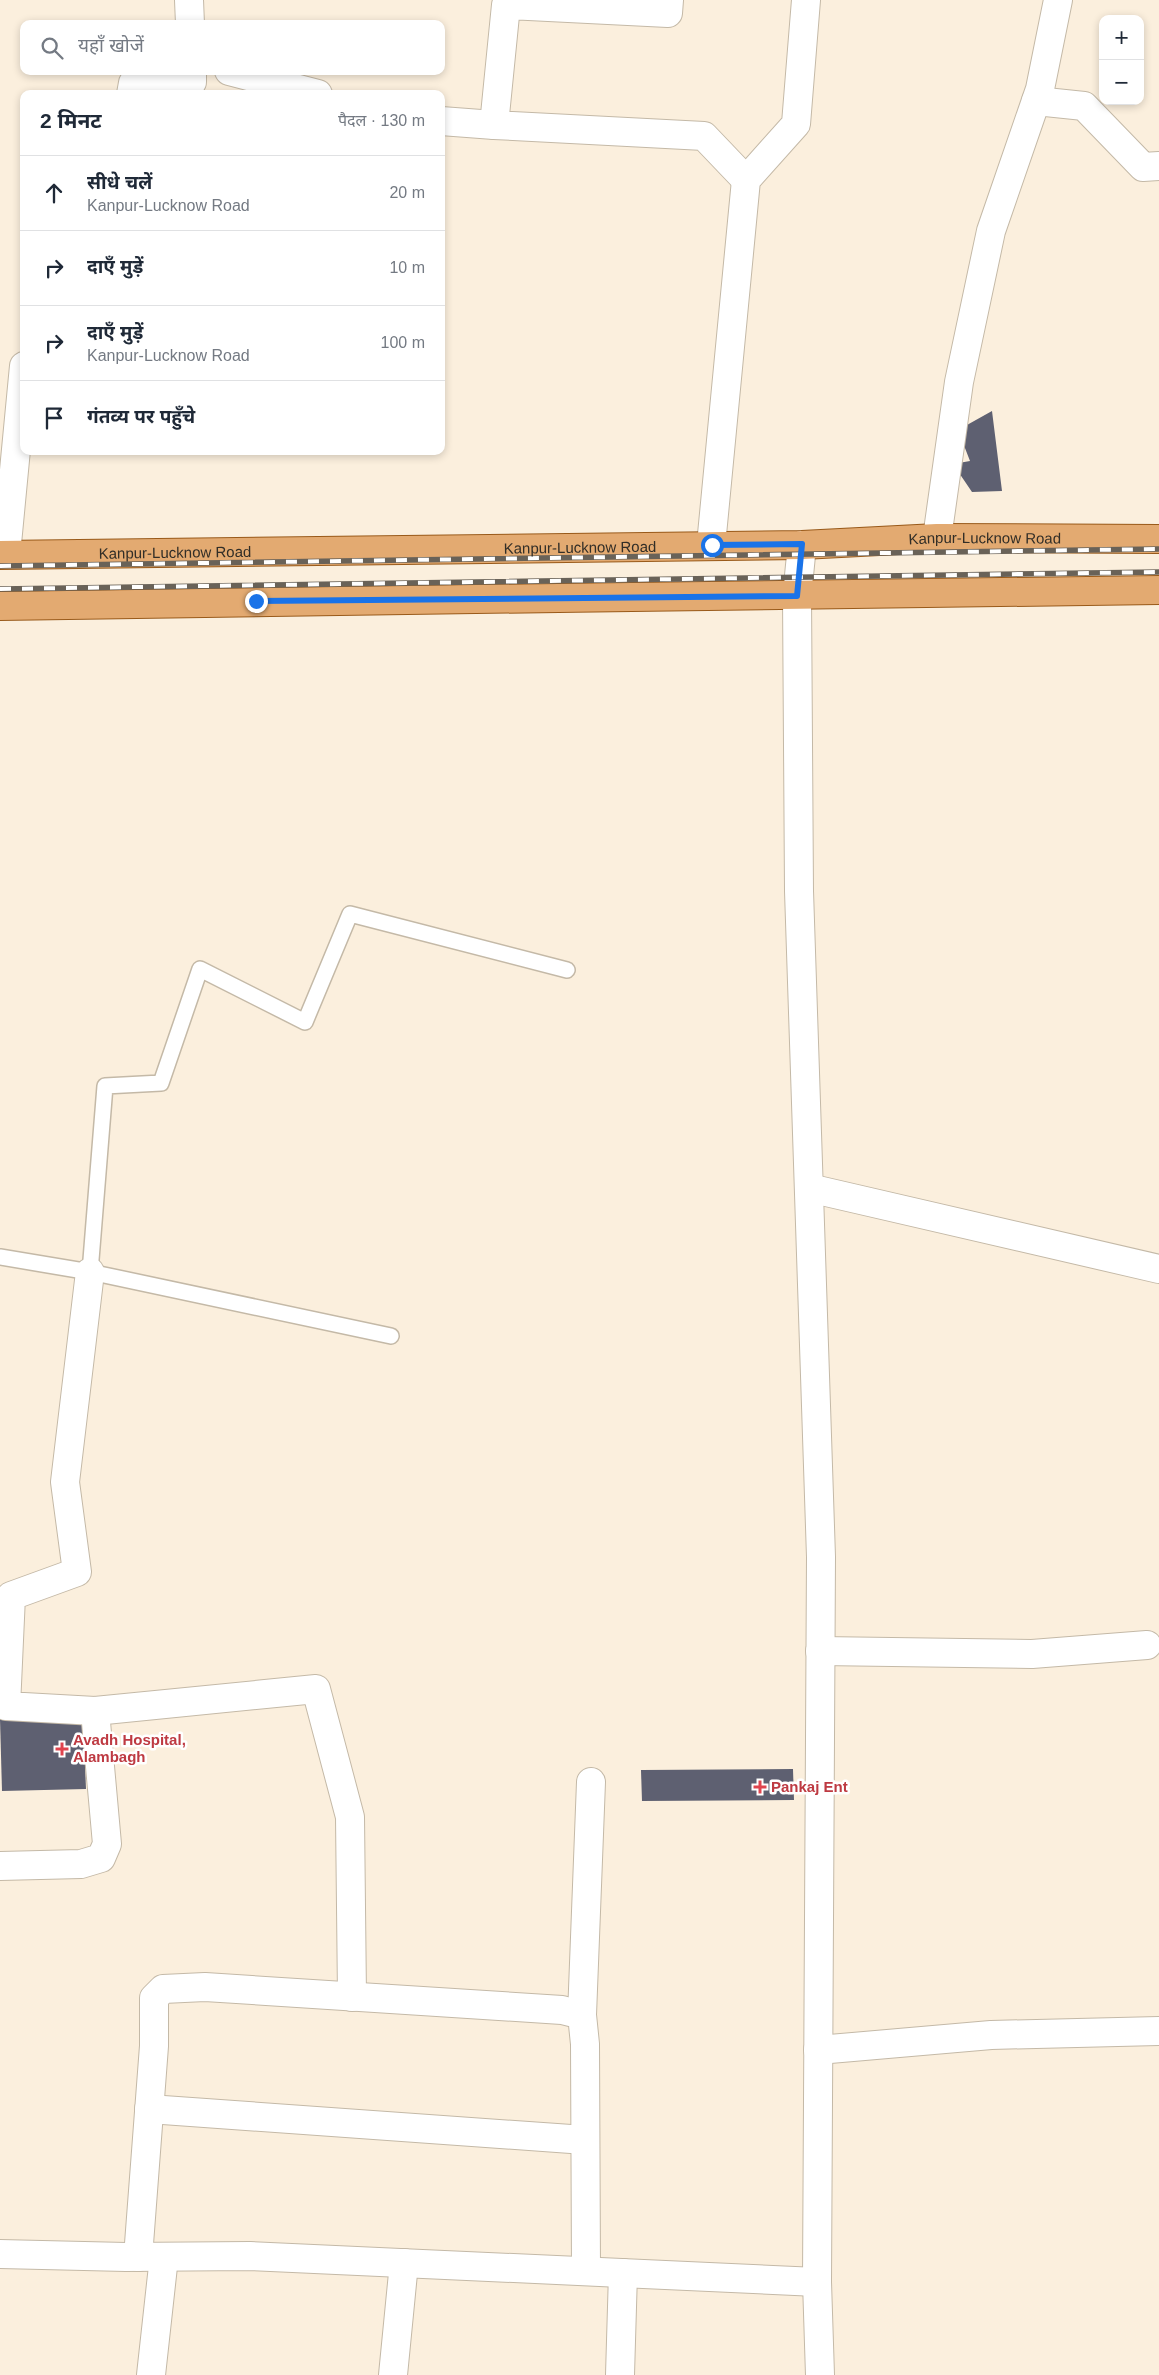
<!DOCTYPE html>
<html lang="hi">
<meta charset="utf-8">
<style>
body{margin:0;font-family:Arial,"Noto Sans Devanagari",sans-serif;background:#f6f6f7;color:#1f2937}
.controls{position:absolute;right:15px;top:15px;display:grid;overflow:hidden;border-radius:10px;box-shadow:0 2px 8px #0003}
.controls button{width:45px;height:45px;display:grid;place-items:center;padding:0;border:0;border-bottom:1px solid #e0e1e3;background:#fff;color:#1f2937;font:25px sans-serif}
.stop{position:absolute;width:15px;height:15px;margin:-11px;border:4px solid #1a73e8;border-radius:50%;background:#fff}
.stop.end{background:#1a73e8;border-color:#fff;box-shadow:0 1px 5px #0008}
.list{margin:0;padding:0;list-style:none}
h2{display:flex;justify-content:space-between;align-items:center;height:65px;margin:0;padding:0 20px;font-size:21px}
h2 small{font-size:16px;font-weight:400;color:#747a83}
.list li{display:grid;grid-template-columns:32px 1fr auto;gap:15px;align-items:center;box-sizing:border-box;height:75px;padding:0 20px;border-top:1px solid #e0e1e3}
.list b{display:block;font-size:19px;white-space:nowrap}
.list p{margin:0;font-size:16px;white-space:nowrap;color:#747a83}
.list em{font-size:16px;font-style:normal;color:#747a83}
.icon{flex:none;width:28px;height:28px;fill:none;stroke:currentColor;stroke-width:2;stroke-linecap:round;stroke-linejoin:round}
.map{position:relative;flex:none;width:1159px;height:2375px;overflow:hidden}
.search{position:absolute;background:#fff;box-shadow:0 2px 8px #0003;left:20px;top:20px;width:425px;height:55px;display:flex;align-items:center;gap:12px;box-sizing:border-box;padding:0 18px;border-radius:10px;color:#747a83;font-size:19px}
.panel{position:absolute;background:#fff;box-shadow:0 2px 8px #0003;left:20px;top:90px;width:425px;height:365px;border-radius:10px}
.map>svg:first-child{display:block}
.building{fill:#5e6071}
.lines{fill:none;stroke-linecap:round;stroke-linejoin:round}
.service-casing{stroke:#c4b9a7;stroke-width:18}
.minor-casing{stroke:#c4b9a7;stroke-width:30}
.primary-casing{stroke:#995a1a;stroke-width:30}
.service{stroke:#fff;stroke-width:15}
.minor{stroke:#fff;stroke-width:28}
.primary{stroke:#e3aa71;stroke-width:28}
.rail-casing{stroke:#696258;stroke-width:5.5}
.rail{stroke:#fff;stroke-width:4;stroke-dasharray:11;stroke-linecap:butt}
.route{stroke:#1a73e8;stroke-width:6}
.health-dot{fill:#e0444e;stroke:#fff;stroke-width:2}
.labels{text-anchor:middle;stroke-width:5;stroke-linejoin:round;paint-order:stroke}
.street-label{font-size:15px;fill:#322e27;stroke:#fff}
.health-label{font-size:15px;font-weight:bold;fill:#be3a42;stroke:#fff;text-anchor:start}
</style>
<div class="map">
<svg width="1159" height="2375" viewBox="0 0 1159 2375">
<rect width="100%" height="100%" fill="#fbefdd"/>
<!-- building -->
<g class="building">
<polygon points="992,411 1002,491 972,492 953,464 970,461 958,430"/>
<polygon points="83,1717 86,1789 2,1791 0,1719"/>
<polygon points="793,1769 794,1800 642,1801 641,1770"/>
</g>
<g class="lines">
<!-- service casing -->
<g class="service-casing">
<g id="service">
<polyline points="0,1257 90,1272 391,1336"/>
<polyline points="90,1272 105,1086 161,1083 200,969 305,1022 350,914 567,970"/>
</g>
</g>
<!-- minor casing -->
<g class="minor-casing">
<g id="minor">
<polyline points="189,0 190,24"/>
<polyline points="669,0 668,13 506,5 494,125 704,136 746,180"/>
<polyline points="229,71 318,94"/>
<polyline points="131,94 133,83 192,82 192,71"/>
<polyline points="1036,101 1084,106 1143,167 1159,166"/>
<polyline points="441,121 494,125"/>
<polyline points="937,538 959,382 991,231 1040,89 1058,0"/>
<polyline points="711,545 746,180 796,124 806,0"/>
<polyline points="802,545 797,596 799,891 821,1557 817,2282 820,2375"/>
<polyline points="6,554 24,366"/>
<polyline points="809,1188 1159,1269"/>
<polyline points="90,1272 65,1482 77,1572 11,1596 6,1706 95,1711 316,1689 350,1817 352,1997"/>
<polyline points="820,1651 1032,1654 1147,1645"/>
<polyline points="0,1866 81,1864 101,1858 107,1844 95,1711"/>
<polyline points="582,2015 591,1782"/>
<polyline points="818,2050 991,2035 1159,2031"/>
<polyline points="149,2109 585,2140"/>
<polyline points="0,2254 126,2257 250,2256 817,2282"/>
<polyline points="138,2257 154,2046 154,1998 163,1989 205,1987 562,2010 582,2015 585,2044 586,2271"/>
<polyline points="151,2375 164,2257"/>
<polyline points="393,2375 404,2263"/>
<polyline points="620,2375 623,2273"/>
</g>
</g>
<!-- primary casing -->
<g class="primary-casing">
<g id="primary">
<path id="s1" d="M0,555L802,545L937,538L1159,539"/>
<path d="M0,606C386,599 773,596 1159,590"/>
</g>
</g>
<!-- service -->
<use href="#service" class="service"/>
<!-- minor -->
<use href="#minor" class="minor"/>
<!-- primary -->
<use href="#primary" class="primary"/>
<!-- rail casing -->
<g class="rail-casing">
<g id="rail">
<polyline points="0,566 1159,549"/>
<polyline points="0,589 1159,572"/>
</g>
</g>
<!-- rail -->
<use href="#rail" class="rail"/>
</g>
<g class="lines">
<!-- route -->
<polyline class="route" points="256,601 797,596 802,544 712,545"/>
</g>
<!-- markers -->
<g class="health-dot">
<path d="M59.5 1741.5h5v5h5v5h-5v5h-5v-5h-5v-5h5z"/>
<path d="M757.5 1779.5h5v5h5v5h-5v5h-5v-5h-5v-5h5z"/>
</g>
<g class="labels">
<!-- street labels -->
<g class="street-label">
<text dy="5" stroke="none"><textPath href="#s1" startOffset="985">Kanpur-Lucknow Road</textPath></text>
<text dy="5" stroke="none"><textPath href="#s1" startOffset="580">Kanpur-Lucknow Road</textPath></text>
<text dy="5" stroke="none"><textPath href="#s1" startOffset="175">Kanpur-Lucknow Road</textPath></text>
</g>
<!-- health labels -->
<g class="health-label">
<text x="73" y="1745">Avadh Hospital,<tspan x="73" dy="17">Alambagh</tspan></text>
<text x="771" y="1792">Pankaj Ent</text>
</g>
</g>
</svg>
<div class="controls">
<button>+</button>
<button>−</button>
</div>
<div class="stop" style="left:712px;top:545px"></div>
<div class="stop end" style="left:256px;top:601px"></div>
<div class="search"><svg class="icon" aria-label="search" viewBox="0 0 24 24"><circle cx="10" cy="10" r="6"/><path d="M15 15l6 6"/></svg>यहाँ खोजें</div>
<section class="panel">
<h2>2 मिनट<small>पैदल · 130 m</small></h2>
<ul class="list">
<li><svg class="icon" aria-label="ahead" viewBox="0 0 24 24"><path d="M12 20V5M6 11l6-6 6 6"/></svg><div><b>सीधे चलें</b><p>Kanpur-Lucknow Road</p></div><em>20 m</em></li>
<li><svg class="icon" aria-label="right" viewBox="0 0 24 24"><path d="M7 20v-9h11M14 6l5 5-5 5"/></svg><div><b>दाएँ मुड़ें</b></div><em>10 m</em></li>
<li><svg class="icon" aria-label="right" viewBox="0 0 24 24"><path d="M7 20v-9h11M14 6l5 5-5 5"/></svg><div><b>दाएँ मुड़ें</b><p>Kanpur-Lucknow Road</p></div><em>100 m</em></li>
<li><svg class="icon" aria-label="arrive" viewBox="0 0 24 24"><path d="M6 21V4h12l-3 4 3 4H6"/></svg><div><b>गंतव्य पर पहुँचे</b></div></li>
</ul>
</section>
</div>
